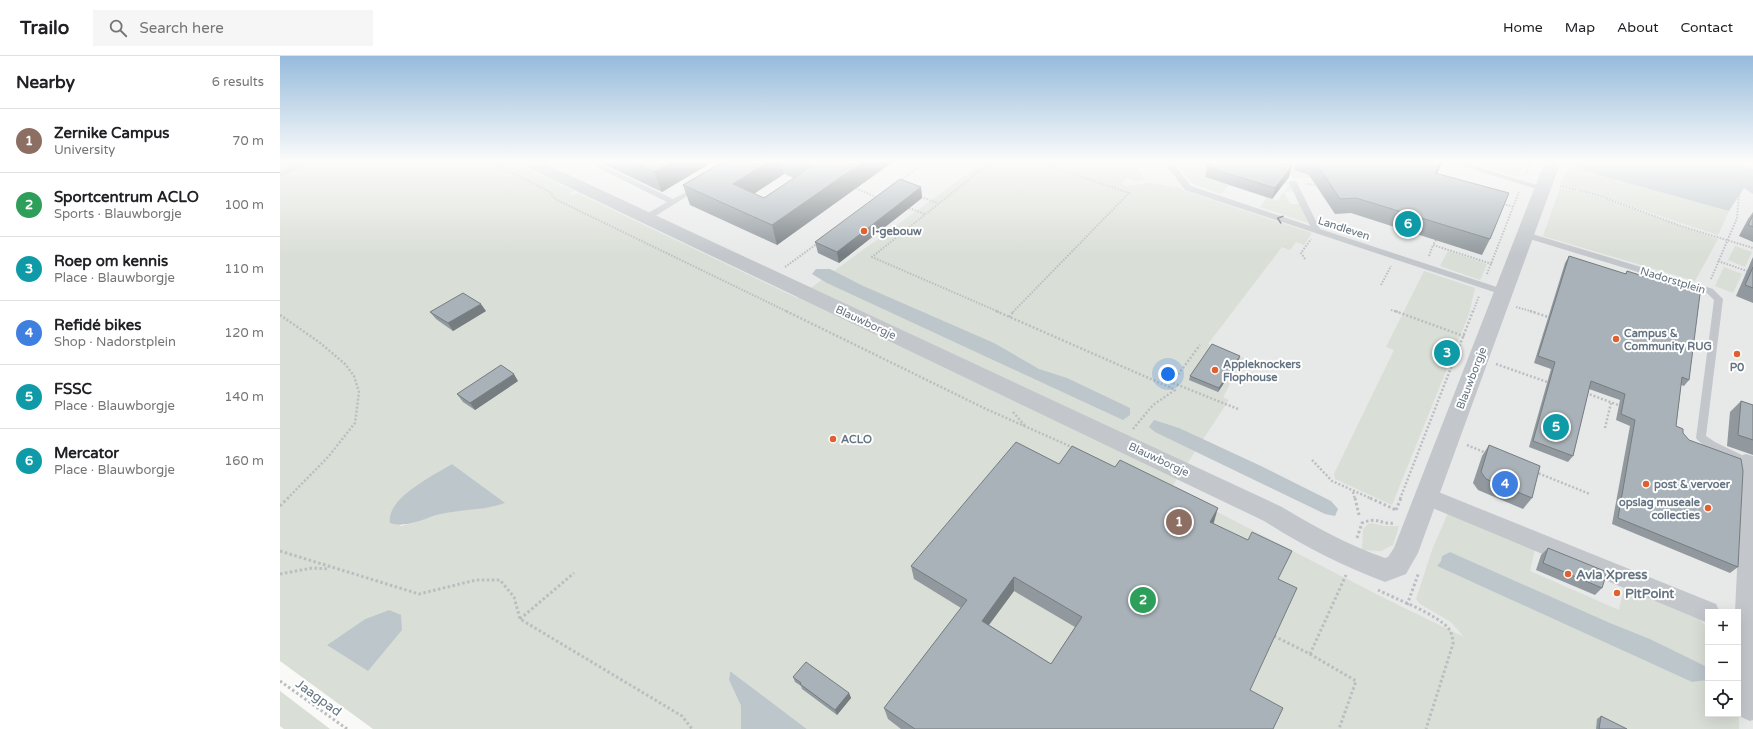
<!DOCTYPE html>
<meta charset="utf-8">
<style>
body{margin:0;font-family:"Varela Round",sans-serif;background:#f6f6f6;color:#202124}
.controls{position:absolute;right:12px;bottom:12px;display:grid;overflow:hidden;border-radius:0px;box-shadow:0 4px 16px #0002}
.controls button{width:36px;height:36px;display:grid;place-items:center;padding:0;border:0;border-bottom:1px solid #e0e0e0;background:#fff;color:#202124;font:20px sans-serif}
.you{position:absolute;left:888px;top:318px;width:14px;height:14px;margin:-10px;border:3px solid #fff;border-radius:50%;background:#1a73e8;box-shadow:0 0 0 6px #1a73e833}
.badge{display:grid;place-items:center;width:26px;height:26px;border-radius:50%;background:#e06031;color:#fff;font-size:13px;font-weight:700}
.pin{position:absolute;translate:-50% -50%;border:2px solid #fff;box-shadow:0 1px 4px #0006}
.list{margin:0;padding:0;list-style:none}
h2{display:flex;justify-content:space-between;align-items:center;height:52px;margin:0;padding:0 16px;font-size:17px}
h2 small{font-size:13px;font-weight:400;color:#757577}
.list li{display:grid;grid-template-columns:26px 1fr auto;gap:12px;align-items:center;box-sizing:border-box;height:64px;padding:0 16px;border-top:1px solid #e0e0e0}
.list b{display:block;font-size:15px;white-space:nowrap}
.list p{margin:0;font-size:13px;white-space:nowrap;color:#757577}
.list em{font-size:13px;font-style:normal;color:#757577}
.icon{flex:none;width:22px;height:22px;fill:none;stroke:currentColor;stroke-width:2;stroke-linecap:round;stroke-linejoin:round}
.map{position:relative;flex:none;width:1473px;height:673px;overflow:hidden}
header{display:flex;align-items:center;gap:24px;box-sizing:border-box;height:56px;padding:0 20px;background:#fff;border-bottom:1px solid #e0e0e0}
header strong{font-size:19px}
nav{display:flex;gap:22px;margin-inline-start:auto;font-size:14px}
.search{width:280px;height:36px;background:#f6f6f6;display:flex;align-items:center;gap:10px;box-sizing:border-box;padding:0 14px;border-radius:0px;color:#757577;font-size:15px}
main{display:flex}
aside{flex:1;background:#fff}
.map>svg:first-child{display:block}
.built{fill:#e7e8e8;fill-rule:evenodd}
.green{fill:#d9ded6;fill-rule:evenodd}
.water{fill:#bcc6cb}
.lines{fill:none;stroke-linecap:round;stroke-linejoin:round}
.path-far2{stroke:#bbbec1;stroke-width:2;stroke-dasharray:1.5 1.5;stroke-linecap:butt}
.path-far1{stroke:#bbbec1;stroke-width:2.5;stroke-dasharray:2 2;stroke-linecap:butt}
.path{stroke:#bbbec1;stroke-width:3;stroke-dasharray:2.5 2.5;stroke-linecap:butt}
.service{fill:#c3c7cb;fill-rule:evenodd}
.minor{fill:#c3c7cb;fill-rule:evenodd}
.tertiary{fill:#c3c7cb;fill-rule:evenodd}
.wall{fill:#91999e;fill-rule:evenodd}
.shaded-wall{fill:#767d81}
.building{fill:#a9b2b8;stroke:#767d81;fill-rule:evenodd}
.oneway{stroke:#6a7886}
.poi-dot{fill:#e06031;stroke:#fff;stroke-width:1.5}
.labels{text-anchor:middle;stroke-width:4;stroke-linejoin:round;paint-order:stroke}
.street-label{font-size:11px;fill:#657482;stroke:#fff}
.poi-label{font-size:11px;font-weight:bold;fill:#657482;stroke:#fff;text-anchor:start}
.near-poi-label{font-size:13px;font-weight:bold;fill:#657482;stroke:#fff;text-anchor:start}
.near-street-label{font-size:13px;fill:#657482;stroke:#fff}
</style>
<header>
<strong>Trailo</strong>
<div class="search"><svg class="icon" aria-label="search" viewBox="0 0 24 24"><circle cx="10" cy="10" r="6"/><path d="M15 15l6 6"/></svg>Search here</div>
<nav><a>Home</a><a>Map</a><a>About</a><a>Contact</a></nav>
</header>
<main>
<aside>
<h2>Nearby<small>6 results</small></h2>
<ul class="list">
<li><span class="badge" style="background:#8d6e63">1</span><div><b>Zernike Campus</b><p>University</p></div><em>70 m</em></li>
<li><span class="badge" style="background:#2e9e5b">2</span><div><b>Sportcentrum ACLO</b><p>Sports · Blauwborgje</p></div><em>100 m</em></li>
<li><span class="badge" style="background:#0f9aa8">3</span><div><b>Roep om kennis</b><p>Place · Blauwborgje</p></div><em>110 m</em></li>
<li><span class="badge" style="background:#3f7fe0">4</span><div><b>Refidé bikes</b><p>Shop · Nadorstplein</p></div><em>120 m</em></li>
<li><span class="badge" style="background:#0f9aa8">5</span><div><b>FSSC</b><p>Place · Blauwborgje</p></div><em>140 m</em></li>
<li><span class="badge" style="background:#0f9aa8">6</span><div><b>Mercator</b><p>Place · Blauwborgje</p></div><em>160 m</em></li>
</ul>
</aside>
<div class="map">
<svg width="1473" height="673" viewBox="0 0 1473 673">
<rect width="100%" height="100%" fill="#f9f9f7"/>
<!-- built -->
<path class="built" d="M0,105H1473V673H598L0,224ZM1428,556H1458V658H1428Z"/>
<!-- green -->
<g class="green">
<path d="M0,105H230L294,135L289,137L292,140L297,137L517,242L705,105H851L865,124L855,125L846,122L841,128L847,130L868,127L901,132L903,134L1032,177L1024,189L1016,186L1010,194L1002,191L928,288L964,302L943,341L949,344L891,432L1100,540L1184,581L1171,566L1140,548L1136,543L1152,494L1168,457L1255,493L1250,515L1339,554L1344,531L1418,561L1428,573V612L1370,583L1330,567L1170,496L1162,500L1161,505L1157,510L1412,626L1428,624V658H1458V635L1459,673H527L450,615L449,624L461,650V673H93L0,605ZM172,408L224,447C205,454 185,452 165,457C150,460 136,467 120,470ZM109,554L47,589L85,563Z"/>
<polygon points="901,105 927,105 924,109 934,112 925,122 949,129 941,138 913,128 895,107"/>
<polygon points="1007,105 1020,105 1014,114 1040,122 1013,122"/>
<polygon points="1239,105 1246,105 1238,121 1209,113 1212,106 1228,108"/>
<path d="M1291,105H1300L1297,113L1449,155L1438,179C1385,163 1334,142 1280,129Z"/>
<polygon points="1002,114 1013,135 1004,136 1010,148 1020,148 1028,167 980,151 987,142 997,145 1009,129 986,122"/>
<polygon points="1280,132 1316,140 1438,183 1415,225 1263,180"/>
<polygon points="1455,190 1472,196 1465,211 1448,204"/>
<polygon points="1168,195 1207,208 1200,224 1160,210"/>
<polygon points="1444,211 1462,218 1453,237 1435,230"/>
<polygon points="1144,215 1195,232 1189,258 1112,449 1055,423 1054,418 1114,294 1106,291"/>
<polygon points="1092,467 1104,470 1119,470 1113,489 1101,495 1082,494 1083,473 1088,468"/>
<polygon points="0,635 50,673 4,673 0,670"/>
</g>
<!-- water -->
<g class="water">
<polygon points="1300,105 1444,105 1473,113 1473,138 1464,132 1449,155 1297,113"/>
<polygon points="536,213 550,213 581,229 714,287 759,313 787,322 850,352 850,359 843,364 547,227 532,218"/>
<polygon points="874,364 899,372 981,410 1051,445 1058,453 1055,460 1045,458 875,376 869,371"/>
<path d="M172,408L225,447C206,454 186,453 166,457C146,460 131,473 110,467C106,442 153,420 172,408Z"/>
<polygon points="1170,496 1330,567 1370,583 1423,609 1428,612 1428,624 1412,626 1157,510 1161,505 1162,500"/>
<polygon points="109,554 121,559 122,574 88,615 47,589 85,563"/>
<polygon points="450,615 527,673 461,673 461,650 449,624"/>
</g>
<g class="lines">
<!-- path-far2 -->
<g class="path-far2">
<polyline points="208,105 270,136 275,143 508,256"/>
<polyline points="222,105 231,110"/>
<polyline points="712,105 592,201 719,256"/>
<polyline points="1246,118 1250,105"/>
<polyline points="620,125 647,105"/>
<polyline points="1027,128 1038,129"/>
<polyline points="1280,130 1317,139 1404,171 1473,192"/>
<polyline points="576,132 598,142"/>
<polyline points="638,140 658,147"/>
<polyline points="1223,148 1234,151"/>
<polyline points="629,152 645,158"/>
<polyline points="1156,184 1153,189 1212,208"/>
<polyline points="1149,200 1153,189"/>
<polyline points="1025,203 1021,197 1031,183"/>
<polyline points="1438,205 1467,215"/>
<polyline points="505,211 538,187"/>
<polyline points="1207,218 1239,136"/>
<polyline points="1431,223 1457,162 1462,105"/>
<polyline points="1101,229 1111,210"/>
<polyline points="1236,251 1254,256"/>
<polyline points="1111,254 1118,256"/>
<polyline points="733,256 849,137 756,105"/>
<polyline points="1193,256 1199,240"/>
</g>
<!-- path-far1 -->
<g class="path-far1">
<polyline points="506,255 706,353 794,392"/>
<polyline points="716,255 889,331"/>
<polyline points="1115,255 1186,281"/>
<polyline points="1250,255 1268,261"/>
<polyline points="0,259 39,286 65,308 74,320 79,336 75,367 48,401 7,443"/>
<polyline points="729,261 734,255"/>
<polyline points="1216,308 1270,327"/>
<polyline points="893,327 958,353"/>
<polyline points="1306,337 1341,350"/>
<polyline points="733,356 745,370"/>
<polyline points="1325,372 1331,347"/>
<polyline points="853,373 873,349 895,334 889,331 920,289"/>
<polyline points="1187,389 1206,397"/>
<polyline points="1032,404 1052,425 1092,443"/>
<polyline points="1255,416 1310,438"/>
<polyline points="1073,436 1075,443"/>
<polyline points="1120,443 1193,255"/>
</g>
<!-- path -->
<g class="path">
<polyline points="1075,442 1079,459"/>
<polyline points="1090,442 1116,454"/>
<polyline points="0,450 8,442"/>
<polyline points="1116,454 1121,442"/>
<path d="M1077,482L1082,467C1099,460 1100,469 1115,467"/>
<polyline points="0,495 139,538 196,524 220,524 234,541 240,563 402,660 412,673"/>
<polyline points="0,518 32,512 49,513"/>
<path d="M1098,534C1116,543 1157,558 1169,573C1172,578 1173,583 1173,588L1146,673"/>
<polyline points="1127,549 1139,516"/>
<polyline points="240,563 294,517"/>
<polyline points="994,580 1030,598 1066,519"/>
<polyline points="1030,598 1076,625 1059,673"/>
<polyline points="0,625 67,673"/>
</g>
<!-- service -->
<g class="service">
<polygon points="26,105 36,105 0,121 0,116"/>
<polygon points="304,105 314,105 393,143 408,135 412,137 369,164 363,164 363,160 387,146"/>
<polygon points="883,105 891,105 911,130 1030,170 1009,127 1010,125 1016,125 1040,173 1226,234 1227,236 1226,238 1220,238 905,134"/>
<polygon points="1166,105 1178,105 1267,132 1266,134 1260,134"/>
<path d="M1243,177H1249L1433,233L1443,243L1426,380L1435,386L1470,403L1471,406L1470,409C1462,412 1420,390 1416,382L1434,244L1427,237L1243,181Z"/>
</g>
<!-- minor -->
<g class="minor">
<path d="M1466,398L1473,400V664L1470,665L1461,661L1458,654V556H1455L1461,431C1458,420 1453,411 1459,400Z"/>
<polygon points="1146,431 1436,548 1440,556 1428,556 1428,567 1138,446 1135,440 1138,434"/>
</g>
<!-- tertiary -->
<path class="tertiary" d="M238,105H259L1002,451C1035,471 1068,489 1105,502L1108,501L1114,492L1265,105H1281L1138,497L1126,518L1105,526C1062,510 1023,490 984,465L240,108Z"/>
</g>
<!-- wall -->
<g class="wall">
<polygon points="317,105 434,105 382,136"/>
<path d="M444,105H614L497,189L410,149L403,129ZM504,118L514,122L484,142L474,138Z"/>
<polygon points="925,105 996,105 1012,110 1009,121 992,143 925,121 927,111 928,110 924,108"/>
<polygon points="1016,105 1163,105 1157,117 1210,183 1202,199 1071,157 1055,158 1029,119 1014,114"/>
<polygon points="1214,105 1230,105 1228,106"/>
<polygon points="641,131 642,142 559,207 538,197 535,186"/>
<polygon points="1473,156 1473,187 1473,186 1459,180 1468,163"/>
<polygon points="1289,200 1345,218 1347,215 1409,324 1404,330 1401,329 1396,370 1403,377 1458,511 1450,517 1332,468 1350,370 1336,364 1340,344 1309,333 1293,400 1288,406 1249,391 1271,313 1254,307 1285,207"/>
<polygon points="1473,201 1473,247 1456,240"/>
<polygon points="206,255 173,275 156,263 150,256"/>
<polygon points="959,304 938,336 909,324 910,320"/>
<polygon points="238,325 195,354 183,346 177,338"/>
<polygon points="1461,345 1473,349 1473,399 1447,390 1450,356"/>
<polygon points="1209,389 1252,442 1243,453 1198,434 1193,427 1202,400"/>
<path d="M779,408L934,466L933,467L998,523L970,634L993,673H621L608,663L604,652L681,552L634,523L631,510ZM734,535L795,571L771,608L709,569Z"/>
<polygon points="1268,492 1322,532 1315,539 1256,514 1261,499"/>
<polygon points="513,621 569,637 571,642 557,659 522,633 521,630 515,626"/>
<polygon points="1321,660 1347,673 1316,673 1317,663"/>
</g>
<!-- shaded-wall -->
<g class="shaded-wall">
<polygon points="394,105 434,105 382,136 374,116"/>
<polygon points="489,105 501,105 504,118 458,148 453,128"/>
<polygon points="584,105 614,105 497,189 492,169"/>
<polygon points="1162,105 1163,105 1162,108 1149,132 1155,117"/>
<polygon points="1012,110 1009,121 992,143 995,132"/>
<polygon points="641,131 642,142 559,207 557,196"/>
<polygon points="201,248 206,255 173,275 168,267"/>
<polygon points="960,300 959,304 938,336 939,332"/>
<polygon points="234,318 238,325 195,354 190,347"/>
<polygon points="938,452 934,466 926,480 930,466"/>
<polygon points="734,521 734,535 702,578 702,565"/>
<polygon points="569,637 571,642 557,659 555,654"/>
</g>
<!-- building -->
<g class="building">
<polygon points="350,105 394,105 374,116"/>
<polygon points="444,105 489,105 453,128 484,142 530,111 516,105 584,105 492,169 403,129"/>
<polygon points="932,105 996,105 1012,110 995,132 927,111"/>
<polygon points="1035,105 1162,105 1155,117 1229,137 1210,183 1076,142 1060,143"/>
<polygon points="620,123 641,131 557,196 535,186"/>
<polygon points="1473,159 1473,171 1468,169"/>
<polygon points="1289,200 1346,218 1347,215 1420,238 1409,324 1402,321 1396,370 1403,373 1403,377 1409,384 1461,403 1463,415 1458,511 1338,462 1355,364 1341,358 1345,338 1311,325 1293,400 1253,385 1275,306 1258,300"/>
<polygon points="1473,211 1473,232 1465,229"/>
<polygon points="183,237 201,248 168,267 150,256"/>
<polygon points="932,288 960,300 939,332 910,320"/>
<polygon points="221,309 234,318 190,347 177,338"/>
<polygon points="1461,345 1473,349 1473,384 1458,379"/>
<path d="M736,386L779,408L792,390L835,411L840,404L938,452L930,466L968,484L972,476L1012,495L998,523L1017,532L970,634L1003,652L993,673H635L604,652L687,544L631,510ZM734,521L802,561L771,608L702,565Z"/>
<polygon points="1209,389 1260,410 1252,442 1206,423 1201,416"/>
<polygon points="1268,492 1327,516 1322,532 1263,507"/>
<polygon points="526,606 569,637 555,654 520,628 521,627 513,621"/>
<polygon points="1321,660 1347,673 1319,673"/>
</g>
<!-- one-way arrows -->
<defs><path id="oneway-chevron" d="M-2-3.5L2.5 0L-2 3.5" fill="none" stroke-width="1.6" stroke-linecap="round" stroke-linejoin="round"/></defs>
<use class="oneway" href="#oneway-chevron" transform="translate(1000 163) rotate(-162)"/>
<!-- sky -->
<linearGradient id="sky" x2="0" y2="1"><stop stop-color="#96bbdc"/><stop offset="0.53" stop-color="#fcfcfb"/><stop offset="1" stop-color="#fcfcfb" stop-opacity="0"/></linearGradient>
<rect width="1473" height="199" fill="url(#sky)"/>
<!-- markers -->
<g class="poi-dot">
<circle cx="584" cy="175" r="4"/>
<circle cx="1336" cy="283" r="4"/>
<circle cx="1457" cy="298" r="4"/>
<circle cx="935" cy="314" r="4"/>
<circle cx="553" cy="383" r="4"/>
<circle cx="1366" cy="428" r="4"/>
<circle cx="1428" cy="452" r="4"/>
<circle cx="1288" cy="518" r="4"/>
<circle cx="1337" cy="537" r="4"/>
</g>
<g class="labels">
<!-- street labels -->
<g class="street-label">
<text transform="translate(1064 172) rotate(18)" y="4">Landleven</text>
<text transform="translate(1393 224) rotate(17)" y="4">Nadorstplein</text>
<text transform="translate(586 266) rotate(25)" y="4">Blauwborgje</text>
<text transform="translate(1191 322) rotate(-69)" y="4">Blauwborgje</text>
<text transform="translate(879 403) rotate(25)" y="4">Blauwborgje</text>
</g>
<!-- poi labels -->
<g class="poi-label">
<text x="592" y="179">I-gebouw</text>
<text x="1344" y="281">Campus &amp;<tspan x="1344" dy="13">Community RUG</tspan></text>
<text x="943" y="312">Appleknockers<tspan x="943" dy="13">Flophouse</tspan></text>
<text x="1457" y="315" text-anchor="middle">P0</text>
<text x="561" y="387">ACLO</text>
<text x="1374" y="432">post &amp; vervoer</text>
<text x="1420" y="450" text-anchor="end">opslag museale<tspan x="1420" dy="13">collecties</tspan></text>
</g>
<!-- near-poi labels -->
<g class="near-poi-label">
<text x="1296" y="523">Avia Xpress</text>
<text x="1345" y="542">PitPoint</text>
</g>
<!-- near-street labels -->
<g class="near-street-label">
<text transform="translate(39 641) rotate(36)" y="5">Jaagpad</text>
</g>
</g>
</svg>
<div class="controls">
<button>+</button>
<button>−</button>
<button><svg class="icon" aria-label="locate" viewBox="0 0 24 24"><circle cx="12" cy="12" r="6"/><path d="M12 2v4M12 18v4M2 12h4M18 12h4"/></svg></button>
</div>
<div class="you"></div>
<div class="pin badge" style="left:899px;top:466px;background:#8d6e63">1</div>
<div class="pin badge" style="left:863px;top:544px;background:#2e9e5b">2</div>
<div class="pin badge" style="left:1167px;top:297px;background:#0f9aa8">3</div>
<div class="pin badge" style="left:1225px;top:428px;background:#3f7fe0">4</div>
<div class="pin badge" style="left:1276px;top:371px;background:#0f9aa8">5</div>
<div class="pin badge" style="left:1128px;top:168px;background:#0f9aa8">6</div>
</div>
</main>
